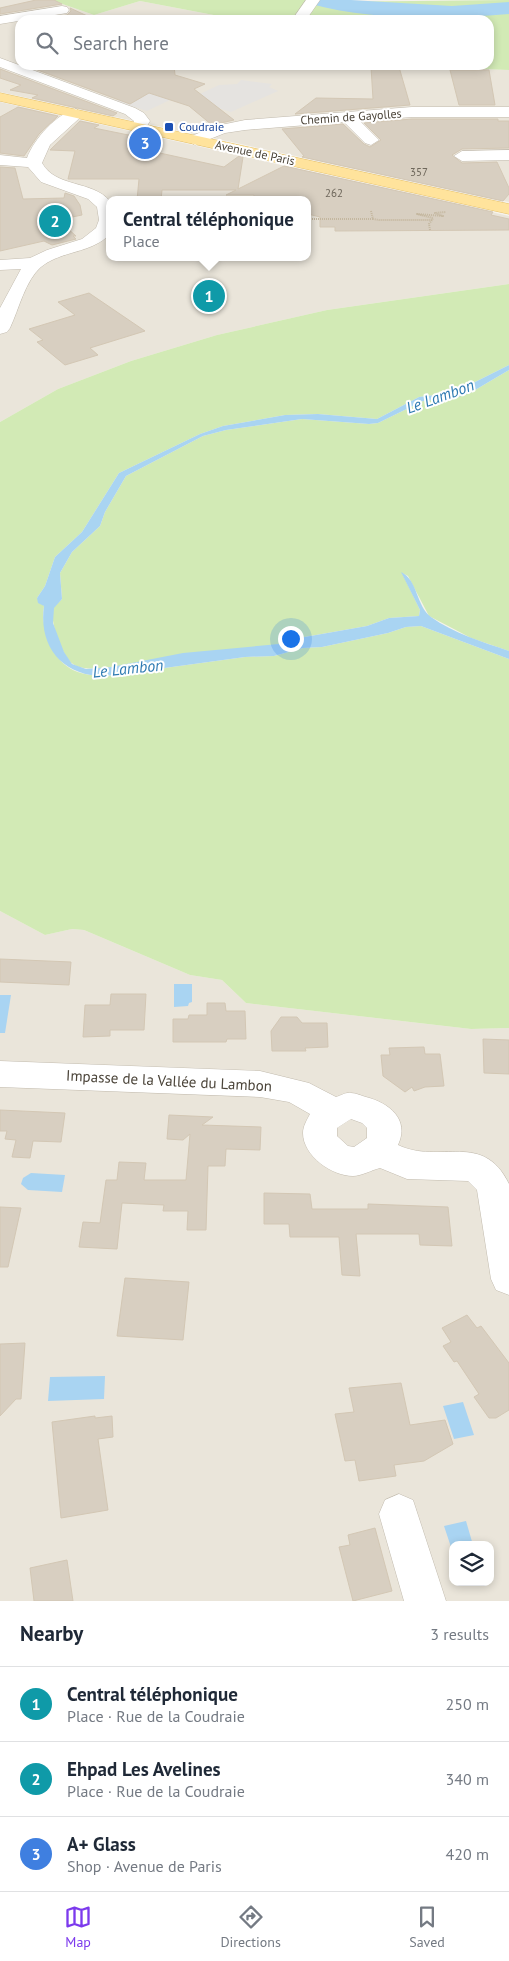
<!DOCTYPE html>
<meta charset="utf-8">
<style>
body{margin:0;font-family:"PT Sans",sans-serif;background:#f2f2f3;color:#1f2937}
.controls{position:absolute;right:15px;bottom:15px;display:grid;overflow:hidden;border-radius:10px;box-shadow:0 2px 8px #0003}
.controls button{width:45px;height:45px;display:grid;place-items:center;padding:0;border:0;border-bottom:1px solid #e0e1e3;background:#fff;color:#1f2937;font:25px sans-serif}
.you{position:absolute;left:290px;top:638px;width:18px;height:18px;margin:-12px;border:4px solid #fff;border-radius:50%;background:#1a73e8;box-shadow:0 0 0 8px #1a73e833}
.badge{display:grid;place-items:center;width:32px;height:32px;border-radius:50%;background:#7c3aed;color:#fff;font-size:16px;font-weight:700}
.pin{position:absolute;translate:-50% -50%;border:2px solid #fff;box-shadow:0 1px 5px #0006}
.popup{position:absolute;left:106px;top:196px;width:205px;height:65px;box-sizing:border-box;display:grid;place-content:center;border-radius:10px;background:#fff;filter:drop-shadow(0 1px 4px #0005);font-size:16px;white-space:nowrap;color:#747a83}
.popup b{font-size:19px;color:#1f2937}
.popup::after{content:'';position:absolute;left:50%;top:100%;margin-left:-10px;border:10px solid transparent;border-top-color:#fff}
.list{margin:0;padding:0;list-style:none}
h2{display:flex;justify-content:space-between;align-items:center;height:65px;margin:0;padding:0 20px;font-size:21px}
h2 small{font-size:16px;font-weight:400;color:#747a83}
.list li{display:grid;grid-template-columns:32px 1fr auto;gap:15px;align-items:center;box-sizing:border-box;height:75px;padding:0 20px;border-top:1px solid #e0e1e3}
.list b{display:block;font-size:19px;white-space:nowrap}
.list p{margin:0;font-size:16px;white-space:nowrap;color:#747a83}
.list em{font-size:16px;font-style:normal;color:#747a83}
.icon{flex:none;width:28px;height:28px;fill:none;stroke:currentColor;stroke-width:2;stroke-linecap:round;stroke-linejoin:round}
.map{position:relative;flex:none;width:509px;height:1601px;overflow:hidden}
.search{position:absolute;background:#fff;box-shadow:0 2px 8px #0003;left:15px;right:15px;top:15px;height:55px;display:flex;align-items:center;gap:12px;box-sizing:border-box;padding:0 18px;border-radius:15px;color:#747a83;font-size:19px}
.sheet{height:290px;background:#fff}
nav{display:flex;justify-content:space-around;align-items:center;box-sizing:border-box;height:70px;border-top:1px solid #e0e1e3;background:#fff;font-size:14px;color:#747a83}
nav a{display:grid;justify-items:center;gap:2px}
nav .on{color:#7c3aed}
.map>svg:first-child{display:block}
.residential{fill:#eae5da;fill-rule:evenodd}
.green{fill:#d2eab5}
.parking{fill:#e5e3e0}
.water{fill:#a9d4f2}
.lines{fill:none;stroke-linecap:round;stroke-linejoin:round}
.river{fill:#a9d4f2;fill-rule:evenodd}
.building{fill:#d8cfc1;stroke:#d3c7b4}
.minor-casing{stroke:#c2bbae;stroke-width:1}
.major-casing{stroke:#e6c16a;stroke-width:1}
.path{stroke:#c4b79f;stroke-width:2;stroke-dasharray:1 1;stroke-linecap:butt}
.minor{fill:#fff;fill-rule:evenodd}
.major{fill:#ffe39c;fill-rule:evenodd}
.transit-dot{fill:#1a4fb4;stroke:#fff;stroke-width:2}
.labels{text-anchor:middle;stroke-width:4;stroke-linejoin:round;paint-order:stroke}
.far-number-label{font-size:11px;fill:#6e675b}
.far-street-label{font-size:12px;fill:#4b4439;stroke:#fff}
.far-transit-label{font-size:12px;fill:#164399;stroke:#fff;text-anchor:start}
.street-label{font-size:15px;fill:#4b4439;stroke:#fff}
.water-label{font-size:16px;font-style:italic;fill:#2e7ab2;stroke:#fff}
</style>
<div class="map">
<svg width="509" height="1601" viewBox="0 0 509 1601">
<rect width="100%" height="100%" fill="#f6f3ec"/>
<!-- residential -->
<g class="residential">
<polygon points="0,0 51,0 94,15 140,1 240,20 20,20 20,65 380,65 509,70 509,202 0,92"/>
<path d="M0,102L509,216V284L327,310L217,335L131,361L58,389L0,422ZM110,200H308V257H110Z"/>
<path d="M0,911L45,935L72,929L84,930L190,975L222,980L246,1003L471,1029L509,1028V1601H0ZM453,1545H490V1582H453Z"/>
</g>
<!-- green -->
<g class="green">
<polygon points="51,0 314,0 317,2 509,0 509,70 380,65 489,65 489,20 240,20 140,1 94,15"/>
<path d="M509,284V365L465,387L444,394L419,397L377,419L318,414L285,415L223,426L200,434L119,473L82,532L55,557L45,586L37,598L44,606C42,619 44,627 49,640C59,668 77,676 106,676L245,657L274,656L303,648L322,647L388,633L406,627L421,626L509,659V1028L471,1029L246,1003L222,980L190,975L84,930L72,929L45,935L0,911V422L58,389L131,361L217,335L327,310Z"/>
<path d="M509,370V651L471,638L429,616L408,576L402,573L420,610L419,616L389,618L367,626L299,638L290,643L111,667C99,668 83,671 73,664C62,657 48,618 54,607C56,604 60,601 62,599L60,573L72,552L100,526L105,512L126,476L203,436L226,430L302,419L369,424L378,423L423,401L470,393Z"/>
</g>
<!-- parking -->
<g class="parking">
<polygon points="241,80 272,84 269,87 278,91 231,112 189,99 219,85 237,84"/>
<polygon points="144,87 176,97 147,111 115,101"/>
</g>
<!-- water -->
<g class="water">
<polygon points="314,0 340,5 447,11 509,9 448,13 335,7"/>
<path d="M509,365V370L470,393L455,398L423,401L378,423L369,424L302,419L226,430L203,436L126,476L105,512L100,526L72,552L60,573L62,599L54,608L53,623L64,652L72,664L86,669L111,667L183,653L290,643L299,638L367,626L389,618L419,616L420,610L401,572C418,580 416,606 431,617C453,633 483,642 509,651V659L421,626L406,627L388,633L322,647L303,648L274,656L245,657L106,676C64,677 38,648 44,606L38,603L37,598L45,586L55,557L82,532L119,473L200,434L223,426L285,415L318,414L377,419L419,397L444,394L465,387Z"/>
<polygon points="174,984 192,984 192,1002 189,1003 188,1006 174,1007"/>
<polygon points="0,995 11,995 5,1033 0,1033"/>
<polygon points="31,1173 65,1175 62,1192 28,1190 21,1184 23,1178"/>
<polygon points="105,1376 104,1399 48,1401 50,1377"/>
<polygon points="463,1402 474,1435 454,1439 443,1406"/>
<polygon points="466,1521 473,1545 453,1545 453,1553 444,1526"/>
</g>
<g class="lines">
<!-- river -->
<path class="river" d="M308,0H351L452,6L509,2V14C444,19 374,21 311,4Z"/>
</g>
<!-- building -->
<g class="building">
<polygon points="36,0 54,0 62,4 0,14 0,8"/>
<polygon points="70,8 96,20 36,20 67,15 71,11"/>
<polygon points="24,65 174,65 175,75 205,84 194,89 234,120 212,125 189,106 149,93 130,104"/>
<polygon points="371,67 399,67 410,105 295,114 316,98 373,99"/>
<polygon points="0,69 117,113 113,116 32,98 38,95 10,90 21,85 0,78"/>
<polygon points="450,70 489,70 495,105 459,105"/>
<polygon points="18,107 58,116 39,134 24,156 0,153 0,117"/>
<polygon points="412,119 498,119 498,121 509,121 509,148 462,149 452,155 462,163 497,162 509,188 509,194 503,201 302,157 304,156 282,129 343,124 364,144 370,147 381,140 364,123"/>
<polygon points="80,121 99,125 94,128 158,141 146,150 224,167 239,156 243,157 238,189 284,166 493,212 491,215 509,219 509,230 335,231 335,227 320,227 320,217 308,214 308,200 254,200 254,195 226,195 236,190 162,190 161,200 137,200 139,179 68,179 75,151 50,150"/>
<polygon points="0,167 15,168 23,199 64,198 65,193 74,196 80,205 82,215 58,220 76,236 73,236 76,239 52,245 44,241 0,251"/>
<polygon points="89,293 145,331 90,348 98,355 65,365 37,342 43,340 29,329 75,315 58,302"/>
<polygon points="0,959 71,962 69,985 0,982"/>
<polygon points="111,994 146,994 144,1030 110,1030 110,1036 83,1037 85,1005 110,1005"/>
<polygon points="207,1003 225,1003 226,1011 245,1011 246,1039 227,1039 226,1042 173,1042 173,1019 188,1019 189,1015 207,1015"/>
<polygon points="281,1017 297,1017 302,1023 327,1023 328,1047 305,1048 306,1051 272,1051 271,1031"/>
<polygon points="483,1039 509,1040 509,1074 484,1073"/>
<polygon points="424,1047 425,1054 440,1054 444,1086 425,1087 414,1091 412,1087 405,1092 383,1076 381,1055 390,1055 389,1048"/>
<polygon points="0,1110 65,1113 61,1142 33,1141 30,1158 12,1157 16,1140 5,1139 7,1131 0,1131"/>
<polygon points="169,1115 213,1117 202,1125 261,1127 260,1150 226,1149 225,1166 208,1166 206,1230 187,1230 188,1211 163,1211 164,1205 122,1203 117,1249 79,1247 83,1222 100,1223 106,1180 117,1180 119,1162 146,1163 144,1180 186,1180 190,1134 183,1140 167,1139"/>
<polygon points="264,1193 310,1194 312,1209 368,1209 368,1204 448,1207 452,1246 420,1245 419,1234 356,1234 360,1276 342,1275 339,1237 290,1237 289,1224 264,1224"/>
<polygon points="0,1207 21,1208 8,1267 0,1267"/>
<polygon points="125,1278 189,1282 183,1340 117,1336"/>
<polygon points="467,1315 477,1328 481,1326 509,1363 509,1410 496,1418 489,1418 474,1397 479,1394 457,1361 454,1362 443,1346 451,1342 442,1328"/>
<polygon points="25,1343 21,1399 16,1399 0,1416 0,1344"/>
<polygon points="401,1383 410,1425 445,1420 453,1444 424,1461 394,1465 396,1476 359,1481 355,1460 345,1461 335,1414 354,1412 349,1388"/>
<polygon points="95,1416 95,1418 112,1416 113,1437 98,1439 108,1510 61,1518 52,1422"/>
<polygon points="375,1528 392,1591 353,1601 339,1547 350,1545 348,1535"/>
<polygon points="67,1560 73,1601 34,1601 30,1568"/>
</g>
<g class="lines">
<!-- minor casing -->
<g class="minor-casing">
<g id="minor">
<polygon points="306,0 320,0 306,20 292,20"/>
<polygon points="62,6 67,7 69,10 67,13 0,24 0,16"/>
<polygon points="0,58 135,108 144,113 150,121 144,131 134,131 131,128 134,121 125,114 0,67"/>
<polygon points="412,107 509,107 509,117 412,117 360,121 379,140 371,145 365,143 344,122 245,130 225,133 195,145 187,140 189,137 216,126 245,120"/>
<path d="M76,109L84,114L50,145L42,163C56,188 92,180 110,201V234C91,254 62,250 41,267C25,281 19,309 10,328L7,332L0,334V308L21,269L0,270V260L30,258L47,250L82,239L96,228L99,220L97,207L88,199L41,182L28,167L0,165V155L27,158C34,139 56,114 76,109Z"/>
<polygon points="509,150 509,160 462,161 454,156 462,151"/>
<path d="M0,1061L260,1071L309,1083L336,1097C340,1096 346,1092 351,1093C356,1093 362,1096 366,1097C389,1103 410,1119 398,1145C440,1165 483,1130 509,1184V1295L496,1290L491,1279L477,1190L468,1181L407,1179L380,1168C372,1170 361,1176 353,1176C332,1176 303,1156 303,1133C303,1126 307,1120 310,1114L289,1102L260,1097L0,1087ZM351,1119L362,1123L367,1128V1138L354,1147L348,1146L337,1136V1128Z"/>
<polygon points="399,1494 413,1500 446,1601 404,1601 379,1514 385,1500"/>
</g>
</g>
<!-- major casing -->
<g class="major-casing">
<polygon id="major" points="0,93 509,204 509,214 0,101"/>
</g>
<!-- path -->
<g class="path">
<polyline points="371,211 373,219 379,220 432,220 433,218 417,214 443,216 435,213 446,212"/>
<polyline points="308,219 373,219"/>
<polyline points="430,230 429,224 432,220"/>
</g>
<!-- minor -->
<use href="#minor" class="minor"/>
<!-- major -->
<use href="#major" class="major"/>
</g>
<!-- markers -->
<rect class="transit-dot" x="164" y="122" width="10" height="10" rx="2.5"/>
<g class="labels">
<!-- far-number labels -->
<g class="far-number-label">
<text x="419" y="176">357</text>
<text x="334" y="197">262</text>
</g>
<!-- far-street labels -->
<g class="far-street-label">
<text transform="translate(351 117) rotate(-4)" y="4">Chemin de Gayolles</text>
<text transform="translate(255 153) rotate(12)" y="4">Avenue de Paris</text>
</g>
<!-- far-transit labels -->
<g class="far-transit-label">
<text x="179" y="131">Coudraie</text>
</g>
<!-- street labels -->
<g class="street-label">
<text transform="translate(169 1081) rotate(3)" y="5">Impasse de la Vallée du Lambon</text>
</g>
<!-- water labels -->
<g class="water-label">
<text transform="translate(440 396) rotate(-20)" y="6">Le Lambon</text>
<text transform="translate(128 668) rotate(-6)" y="6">Le Lambon</text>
</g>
</g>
</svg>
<div class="controls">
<button><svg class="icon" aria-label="layers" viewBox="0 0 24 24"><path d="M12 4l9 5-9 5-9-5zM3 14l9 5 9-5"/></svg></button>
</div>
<div class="you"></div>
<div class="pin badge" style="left:209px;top:296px;background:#0f9aa8">1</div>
<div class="popup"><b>Central téléphonique</b>Place</div>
<div class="pin badge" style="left:55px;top:221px;background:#0f9aa8">2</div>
<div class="pin badge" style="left:145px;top:143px;background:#3f7fe0">3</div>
<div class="search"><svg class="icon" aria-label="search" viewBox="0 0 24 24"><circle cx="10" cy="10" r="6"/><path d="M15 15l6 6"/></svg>Search here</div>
</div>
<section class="sheet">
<h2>Nearby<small>3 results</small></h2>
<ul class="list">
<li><span class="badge" style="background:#0f9aa8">1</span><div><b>Central téléphonique</b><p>Place · Rue de la Coudraie</p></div><em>250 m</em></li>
<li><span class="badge" style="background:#0f9aa8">2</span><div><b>Ehpad Les Avelines</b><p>Place · Rue de la Coudraie</p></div><em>340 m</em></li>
<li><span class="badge" style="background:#3f7fe0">3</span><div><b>A+ Glass</b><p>Shop · Avenue de Paris</p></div><em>420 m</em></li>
</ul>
</section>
<nav>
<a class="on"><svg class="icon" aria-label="map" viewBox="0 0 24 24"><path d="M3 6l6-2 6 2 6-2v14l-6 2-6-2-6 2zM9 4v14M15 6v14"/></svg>Map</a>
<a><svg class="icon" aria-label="directions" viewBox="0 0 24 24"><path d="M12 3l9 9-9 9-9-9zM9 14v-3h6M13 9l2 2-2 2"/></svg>Directions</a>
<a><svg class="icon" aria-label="saved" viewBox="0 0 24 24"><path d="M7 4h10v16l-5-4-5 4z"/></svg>Saved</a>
</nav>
